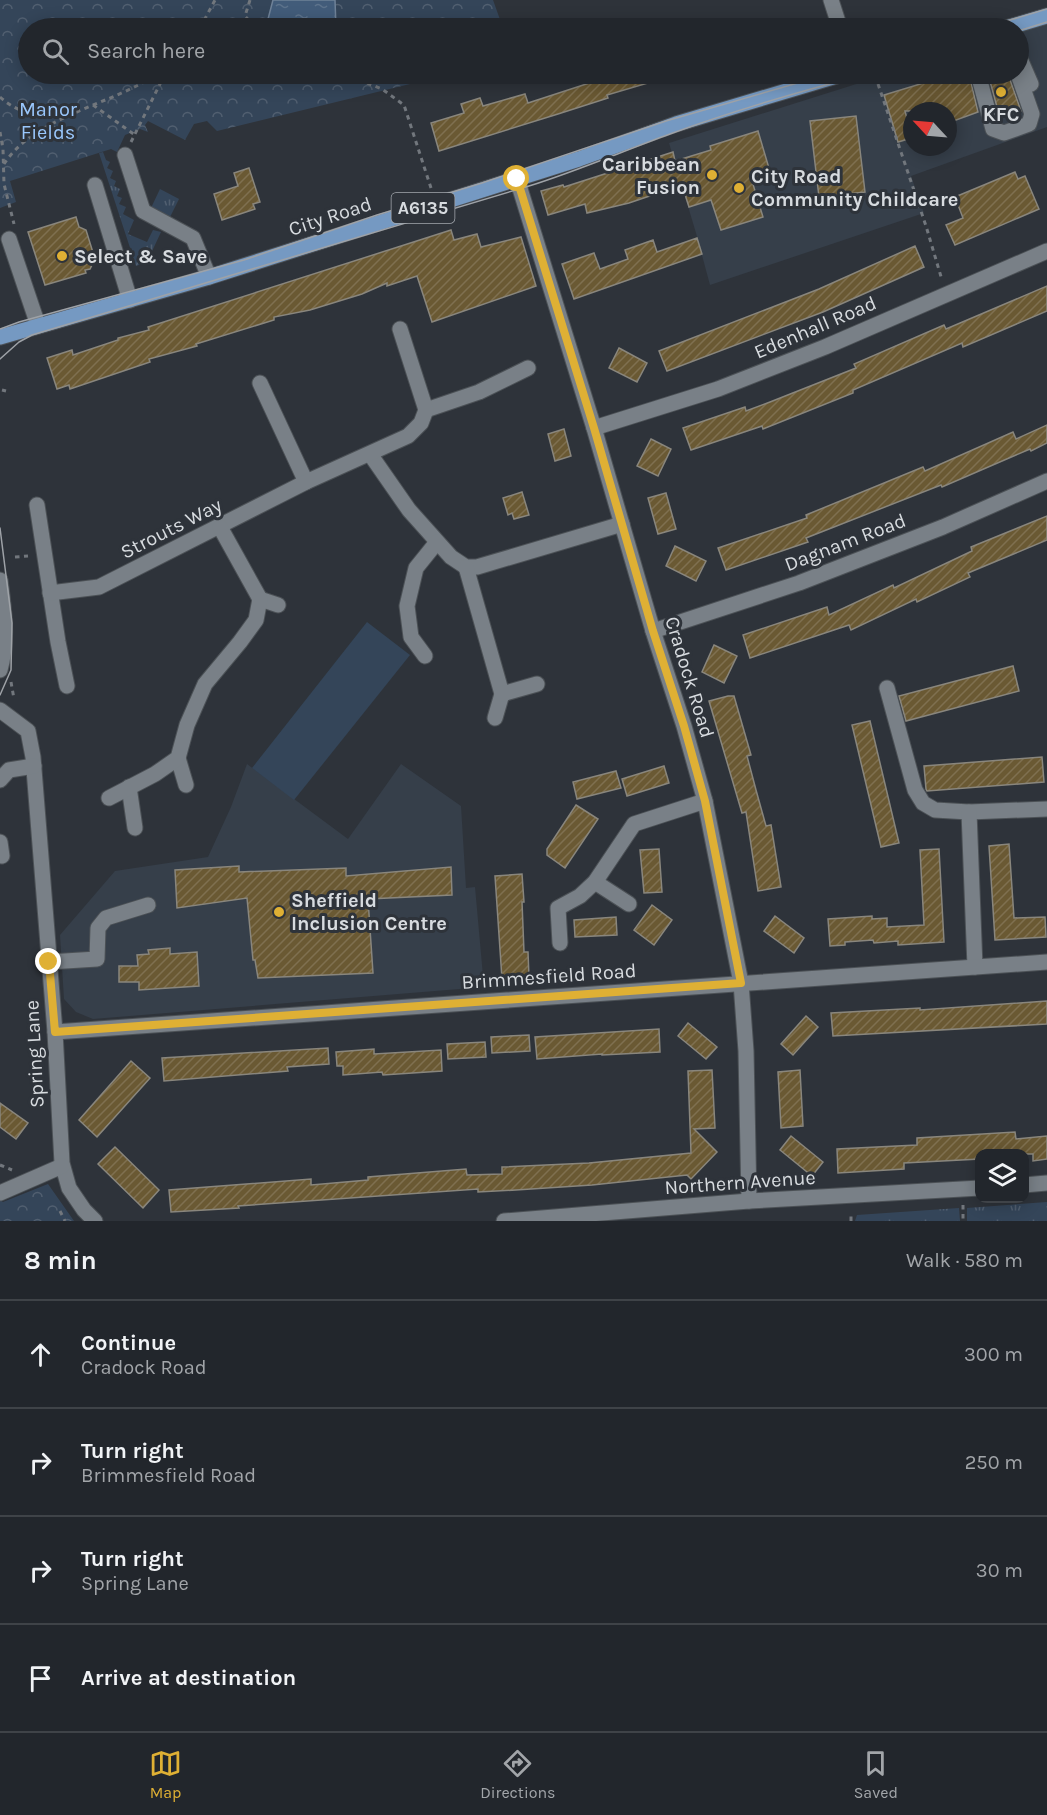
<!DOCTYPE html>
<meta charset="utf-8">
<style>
body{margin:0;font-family:Karla,sans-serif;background:#2a2e34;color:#f1f3f6}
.controls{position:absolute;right:18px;bottom:18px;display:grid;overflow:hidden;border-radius:12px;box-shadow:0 3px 15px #0003}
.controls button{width:54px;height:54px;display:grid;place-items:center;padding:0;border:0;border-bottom:2px solid #3f4348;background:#22262c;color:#f1f3f6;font:30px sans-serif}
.compass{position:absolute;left:903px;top:102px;width:54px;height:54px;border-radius:50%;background:#22262c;box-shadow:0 3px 15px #0003;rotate:296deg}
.stop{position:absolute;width:18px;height:18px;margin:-14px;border:4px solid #dfb034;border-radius:50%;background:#fff}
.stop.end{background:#dfb034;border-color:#fff;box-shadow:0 2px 6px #0008}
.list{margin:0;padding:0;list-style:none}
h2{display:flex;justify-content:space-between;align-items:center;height:78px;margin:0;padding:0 24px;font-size:26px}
h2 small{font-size:20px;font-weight:400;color:#a2a5a9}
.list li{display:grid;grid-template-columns:39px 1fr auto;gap:18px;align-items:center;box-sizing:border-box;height:108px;padding:0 24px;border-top:2px solid #3f4348}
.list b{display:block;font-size:22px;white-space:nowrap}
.list p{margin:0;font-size:20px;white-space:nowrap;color:#a2a5a9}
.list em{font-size:20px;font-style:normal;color:#a2a5a9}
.icon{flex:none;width:33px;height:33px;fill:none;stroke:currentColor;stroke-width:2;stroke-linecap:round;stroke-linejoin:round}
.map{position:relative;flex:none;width:1047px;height:1221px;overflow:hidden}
.search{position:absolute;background:#22262c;box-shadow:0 3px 15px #0003;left:18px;right:18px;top:18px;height:66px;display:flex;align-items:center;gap:15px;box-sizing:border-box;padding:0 21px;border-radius:33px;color:#a2a5a9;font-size:22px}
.sheet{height:510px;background:#22262c}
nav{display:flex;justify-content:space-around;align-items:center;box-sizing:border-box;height:84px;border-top:2px solid #3f4348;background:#22262c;font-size:16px;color:#a2a5a9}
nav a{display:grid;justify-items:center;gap:3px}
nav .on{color:#dfb034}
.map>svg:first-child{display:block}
.built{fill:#363f4a;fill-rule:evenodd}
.grass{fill:url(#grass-tufts)}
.park{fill:url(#park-crowns)}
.pitch{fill:#344559}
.water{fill:url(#water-ripples);stroke:#6f8298;stroke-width:1.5}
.building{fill:url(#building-hatch);stroke:#89867d;stroke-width:1.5}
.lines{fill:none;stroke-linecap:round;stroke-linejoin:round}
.minor-casing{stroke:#4c5156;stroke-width:17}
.major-casing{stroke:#4c5156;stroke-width:17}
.path{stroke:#72777d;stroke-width:3;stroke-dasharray:4.5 4.5;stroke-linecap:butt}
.minor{stroke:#798087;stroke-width:15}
.major{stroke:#7599c2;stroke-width:15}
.tram{stroke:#9ea2a7;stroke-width:1.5}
.route{stroke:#dfb034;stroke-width:8}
.poi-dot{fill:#dfb034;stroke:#2e333a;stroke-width:2}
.labels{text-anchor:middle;stroke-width:6;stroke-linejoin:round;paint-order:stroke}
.shield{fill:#2e333a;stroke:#a4a9ae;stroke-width:1.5}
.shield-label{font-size:18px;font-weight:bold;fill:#d7dbdf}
.park-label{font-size:20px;fill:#9ac7fc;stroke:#2e333a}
.poi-label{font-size:20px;font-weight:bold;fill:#d7dbdf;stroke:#2e333a;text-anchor:start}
.street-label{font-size:20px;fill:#d7dbdf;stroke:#2e333a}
</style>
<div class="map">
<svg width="1047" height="1221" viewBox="0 0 1047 1221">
<defs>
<pattern id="grass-tufts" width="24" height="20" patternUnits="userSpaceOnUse" patternTransform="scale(1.5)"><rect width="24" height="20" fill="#344559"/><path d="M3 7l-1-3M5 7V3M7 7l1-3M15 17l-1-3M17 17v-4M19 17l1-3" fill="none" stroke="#515f70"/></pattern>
<pattern id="park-crowns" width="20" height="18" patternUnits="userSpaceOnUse" patternTransform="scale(1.5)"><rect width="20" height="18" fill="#344559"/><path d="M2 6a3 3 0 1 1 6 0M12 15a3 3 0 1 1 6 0" fill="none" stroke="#515f70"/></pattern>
<pattern id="water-ripples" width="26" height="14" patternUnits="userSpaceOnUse" patternTransform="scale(1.5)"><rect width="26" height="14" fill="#425c7a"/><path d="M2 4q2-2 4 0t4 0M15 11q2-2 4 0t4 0" fill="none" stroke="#5d738c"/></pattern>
<pattern id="building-hatch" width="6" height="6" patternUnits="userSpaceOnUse" patternTransform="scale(1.5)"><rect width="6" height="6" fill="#6a5933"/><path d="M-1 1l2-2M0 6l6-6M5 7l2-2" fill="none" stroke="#7f7050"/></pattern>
</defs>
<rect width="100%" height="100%" fill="#2e333a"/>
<!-- built -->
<g class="built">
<path d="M1047,23V127L911,176L924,213L710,285L696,233L669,143L888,74H1018L1019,32ZM912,111H948V147H912Z"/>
<polygon points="247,764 348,839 401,764 461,806 466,888 475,887 484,987 93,1019 76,1012 64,999 60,935 115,871 208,857 231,807"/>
</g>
<!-- grass -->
<g class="grass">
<polygon points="103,152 106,160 110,162 107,168 113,171 110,178 116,181 114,186 120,189 117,196 122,198 119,204 126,207 123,214 134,220 128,234 147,242 153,230 161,232 147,262 136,266 99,153"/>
<polygon points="160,189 179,199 170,217 151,208"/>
<polygon points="1047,1202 1047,1221 967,1221 967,1208"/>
<polygon points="959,1208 960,1221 855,1221 857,1215"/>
</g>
<!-- park -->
<g class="park">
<polygon points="0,0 493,0 503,28 28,28 28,74 437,74 410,84 217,131 207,121 194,124 185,140 148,121 145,125 148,132 140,129 125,135 117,152 111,149 10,181 16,202 0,208"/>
<polygon points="48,1184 74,1221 0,1221 0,1200 3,1202"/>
</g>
<!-- pitch -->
<polygon class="pitch" points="367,622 410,655 294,800 252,768"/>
<!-- water -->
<polygon class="water" points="273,0 335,0 336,28 288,28 287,26 268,19"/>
<!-- building -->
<g class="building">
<polygon points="617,74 665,74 665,78 607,95 608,98 558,114 439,151 431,123 464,113 461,104 480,98 483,106 525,94 528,103"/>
<polygon points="953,74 969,74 978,112 948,123 948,111 905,111 912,138 898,142 884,95"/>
<polygon points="988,74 1008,74 1021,111 1000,118"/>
<polygon points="856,116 865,192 819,197 810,121"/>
<polygon points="758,131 771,175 752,181 763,217 721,230 711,200 689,207 682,185 629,203 587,213 585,204 548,215 541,191 563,185 564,187 673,152 675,161 711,150 710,146"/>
<polygon points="249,168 260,202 253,204 255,209 222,220 214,194 238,186 234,173"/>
<polygon points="1015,172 1018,179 1025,176 1039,209 955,245 946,225 963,218 955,197"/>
<polygon points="76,217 79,227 86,230 95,259 90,269 85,270 86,273 45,285 28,232"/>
<polygon points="451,230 454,240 477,234 481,247 521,237 536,286 432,322 417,276 387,286 387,283 362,294 310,310 274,317 274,320 196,344 197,346 149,359 150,362 70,389 69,385 57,389 47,358 72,350 73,355 118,340 118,338 149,330 148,327"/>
<polygon points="697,238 702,254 574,299 562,264 594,253 600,269 628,259 625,250 653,240 657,252"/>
<polygon points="915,246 924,267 823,312 667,371 659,351 819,289"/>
<polygon points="1047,286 1047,311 963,347 962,343 853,390 853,393 763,429 762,426 691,450 683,428 745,407 746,411 770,402 856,368 854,364 944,325 946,329"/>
<polygon points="619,348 647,363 637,382 609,368"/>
<polygon points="1047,425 1047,443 1031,451 1030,449 942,487 941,485 806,538 808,542 726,570 718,548 807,518 806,515 923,467 925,471 1013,432 1016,439"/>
<polygon points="564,429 571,456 555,461 548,434"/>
<polygon points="651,439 671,449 658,476 637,466"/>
<polygon points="522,492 529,515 514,519 512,513 508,515 503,498"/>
<polygon points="666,493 676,529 658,534 648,498"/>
<polygon points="1047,516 1047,540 968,573 970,577 917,602 916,599 851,630 849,625 750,658 743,635 827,607 829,615 893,585 894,588 972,551 971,547"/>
<polygon points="675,546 706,561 696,581 666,566"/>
<polygon points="714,645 737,656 724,683 702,672"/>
<polygon points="1013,666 1019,691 906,721 899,696"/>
<polygon points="728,696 734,696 751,755 747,756 756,790 766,826 771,825 781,887 758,891 746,812 742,813 709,701"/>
<polygon points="870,721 899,843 881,847 852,725"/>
<polygon points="1042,757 1044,782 927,791 926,789 924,766"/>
<polygon points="664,766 669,783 627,796 622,779"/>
<polygon points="616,771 621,788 577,799 573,782"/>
<polygon points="576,805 598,819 565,868 547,855 547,849"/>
<polygon points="1009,844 1014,918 1045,917 1046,937 995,940 989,846"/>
<polygon points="659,849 662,892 644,893 640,850"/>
<polygon points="939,849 944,942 898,945 898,941 874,943 873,940 845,942 845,945 830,946 828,919 872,916 872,919 887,918 887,927 924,925 920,850"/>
<polygon points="239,866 239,872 346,868 346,876 451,867 452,895 368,899 373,973 258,978 255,960 253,960 247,898 177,908 175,870"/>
<polygon points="522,874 524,902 522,902 524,952 528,952 529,977 502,979 495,876"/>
<polygon points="652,905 672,920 654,945 634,930"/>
<polygon points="775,916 804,938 794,953 764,931"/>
<polygon points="616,917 617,935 575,937 574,920"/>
<polygon points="170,948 170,954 197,952 199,986 139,990 139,982 119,982 119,966 138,966 137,955 149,954 148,950"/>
<polygon points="1047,1001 1047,1024 833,1036 831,1013 920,1008 920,1010"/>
<polygon points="806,1016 818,1027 793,1055 781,1044"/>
<polygon points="688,1023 717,1047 706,1059 678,1036"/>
<polygon points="659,1029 660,1052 602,1055 602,1054 537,1059 535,1037"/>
<polygon points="529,1035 530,1051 492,1053 491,1037"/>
<polygon points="485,1042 486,1057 448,1059 447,1044"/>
<polygon points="328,1048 329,1064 287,1067 288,1071 164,1081 162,1058"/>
<polygon points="374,1049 374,1054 441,1050 442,1071 383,1075 382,1072 343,1075 343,1066 337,1066 336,1052"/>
<polygon points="131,1061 150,1078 97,1137 79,1120"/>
<polygon points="712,1070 715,1128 694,1129 717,1152 691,1179 687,1175 592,1185 516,1190 478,1192 478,1189 238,1206 239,1208 171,1212 169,1190 311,1179 311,1185 368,1180 368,1177 466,1169 467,1175 502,1174 502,1167 589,1163 691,1153 688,1071"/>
<polygon points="800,1070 803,1126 781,1128 778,1072"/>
<polygon points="0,1103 28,1123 16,1139 0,1127"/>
<polygon points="1015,1132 1016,1139 1047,1136 1047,1159 1033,1161 1033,1154 980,1154 980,1159 904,1163 904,1169 838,1173 837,1149 917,1145 917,1138"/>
<polygon points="791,1136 823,1162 812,1176 780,1150"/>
<polygon points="115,1147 159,1190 143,1208 98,1164"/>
</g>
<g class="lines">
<!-- minor casing -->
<g class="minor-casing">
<g id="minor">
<polyline points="831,0 840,28"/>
<polyline points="1018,54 1031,84"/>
<polyline points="978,74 993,129 1004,133 1029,124 1032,114 1018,74"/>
<polyline points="125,155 143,211 193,238 209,277"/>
<polyline points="517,179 594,428 653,631 684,726 705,801 741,983 746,1051 749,1201"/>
<polyline points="95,185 130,300"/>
<polyline points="9,239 38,325"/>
<polyline points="260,383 306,482"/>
<polyline points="426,410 479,392 528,368"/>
<polyline points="594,428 718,389 825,347 1047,251"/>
<polyline points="370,454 409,510 451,557 466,567 477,567 622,524"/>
<polyline points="37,505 58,642 67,686"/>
<polyline points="466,567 502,694 495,718"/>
<path d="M0,580C4,609 8,642 0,670"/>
<polyline points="50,593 99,587 306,482 408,436 421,423 426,410 400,329"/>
<polyline points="260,599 278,605"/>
<polyline points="653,631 799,583 943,527 1047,481"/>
<polyline points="425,656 411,637 407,606 416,568 437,542"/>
<polyline points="887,688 915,790 923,803 935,810 969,812 1047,809"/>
<polyline points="502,694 537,684"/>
<polyline points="0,710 28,731 33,757 55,1032 62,1163 69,1188 84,1210 95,1221"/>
<polyline points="178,758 186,785"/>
<polyline points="0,780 9,770 34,766"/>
<polyline points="129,787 135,828"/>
<polyline points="109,798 155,774 178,758 187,725 205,684 240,642 256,620 260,599 220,527"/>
<polyline points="969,812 975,967"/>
<polyline points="0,842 2,856"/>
<polyline points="595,882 629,904"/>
<polyline points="560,943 558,908 580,896 595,882 634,824 705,801"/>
<polyline points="49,962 97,959 98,928 106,918 148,905"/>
<polyline points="55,1032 1047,962"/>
<polyline points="1024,1185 1047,1183"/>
<polyline points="0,1193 62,1166"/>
<polyline points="504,1221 749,1201 980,1188"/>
</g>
</g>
<!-- major casing -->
<g class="major-casing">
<g id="major">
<polyline points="1006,28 1047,16"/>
<polyline points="0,337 209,277 579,159 676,124 843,74"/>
</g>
</g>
<!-- path -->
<g class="path">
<polyline points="250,0 245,16 256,28"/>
<polyline points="200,28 215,0"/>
<polyline points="306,74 312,78 331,81 362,81 382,89 404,105 431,188"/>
<polyline points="878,84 926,226 942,280"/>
<path d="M0,97C21,116 41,116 68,115"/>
<polyline points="93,105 135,135"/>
<polyline points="0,132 3,149 4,184 14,224"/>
<polyline points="131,142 165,74"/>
<path d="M4,164C35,116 112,105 157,74"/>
<polyline points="2,390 6,391"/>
<polyline points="15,557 28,556"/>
<polyline points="11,682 14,699"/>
<polyline points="0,1165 12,1170"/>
<polyline points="963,1205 963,1221"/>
<polyline points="60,1211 65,1221"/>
<polyline points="851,1221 851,1213"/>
</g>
<!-- minor -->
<use href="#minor" class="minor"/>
<!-- major -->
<use href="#major" class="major"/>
<!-- tram -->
<g class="tram">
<polyline points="983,28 1047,9"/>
<polyline points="1018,31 1047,22"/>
<polyline points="0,329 19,322 244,260 377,215 482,183 666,121 829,74"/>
<path d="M0,359L19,342L32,335L529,186C577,171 623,151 670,134C735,110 801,91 867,74"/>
<polyline points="0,528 12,623 11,670 0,695"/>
</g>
</g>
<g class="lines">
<!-- route -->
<polyline class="route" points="49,962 55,1032 741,983 705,801 684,726 653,631 594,428 517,179"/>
</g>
<!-- markers -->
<g class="poi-dot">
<circle cx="1001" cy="92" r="6"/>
<circle cx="712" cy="175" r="6"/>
<circle cx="739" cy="188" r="6"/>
<circle cx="62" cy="256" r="6"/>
<circle cx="279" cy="912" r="6"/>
</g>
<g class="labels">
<!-- shield labels -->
<rect class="shield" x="391.5" y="193" width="63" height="30" rx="4.5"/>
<g class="shield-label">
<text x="423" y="214">A6135</text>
</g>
<!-- park labels -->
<g class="park-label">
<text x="48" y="116">Manor<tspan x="48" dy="23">Fields</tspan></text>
</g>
<!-- poi labels -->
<g class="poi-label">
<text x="1001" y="121" text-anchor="middle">KFC</text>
<text x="700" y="171" text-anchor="end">Caribbean<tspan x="700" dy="23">Fusion</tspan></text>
<text x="751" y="183">City Road<tspan x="751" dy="23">Community Childcare</tspan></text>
<text x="74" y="263">Select &amp; Save</text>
<text x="291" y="907">Sheffield<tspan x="291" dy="23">Inclusion Centre</tspan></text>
</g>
<!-- street labels -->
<g class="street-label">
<text transform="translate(330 216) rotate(-18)" y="7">City Road</text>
<text transform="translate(815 327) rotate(-23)" y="7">Edenhall Road</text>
<text transform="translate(171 528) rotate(-27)" y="7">Strouts Way</text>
<text transform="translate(845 542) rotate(-21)" y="7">Dagnam Road</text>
<text transform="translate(690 677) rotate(73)" y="7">Cradock Road</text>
<text transform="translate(549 976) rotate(-4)" y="7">Brimmesfield Road</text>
<text transform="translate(34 1054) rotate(-93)" y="7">Spring Lane</text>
<text transform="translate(740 1182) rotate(-4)" y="7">Northern Avenue</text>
</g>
</g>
</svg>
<div class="controls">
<button><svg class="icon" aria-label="layers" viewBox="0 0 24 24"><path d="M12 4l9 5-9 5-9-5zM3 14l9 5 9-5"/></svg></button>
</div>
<svg class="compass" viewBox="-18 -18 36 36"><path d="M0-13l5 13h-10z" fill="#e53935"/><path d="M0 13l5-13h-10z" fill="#a2a5a9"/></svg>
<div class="stop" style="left:517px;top:179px"></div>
<div class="stop end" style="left:49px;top:962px"></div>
<div class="search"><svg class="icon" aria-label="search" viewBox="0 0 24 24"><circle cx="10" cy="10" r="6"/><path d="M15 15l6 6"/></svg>Search here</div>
</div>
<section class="sheet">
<h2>8 min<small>Walk · 580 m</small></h2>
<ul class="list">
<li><svg class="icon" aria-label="ahead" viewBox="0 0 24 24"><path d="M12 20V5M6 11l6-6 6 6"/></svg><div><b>Continue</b><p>Cradock Road</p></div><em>300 m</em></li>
<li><svg class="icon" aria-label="right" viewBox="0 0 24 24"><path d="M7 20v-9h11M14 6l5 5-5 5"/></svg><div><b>Turn right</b><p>Brimmesfield Road</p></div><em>250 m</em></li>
<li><svg class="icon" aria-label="right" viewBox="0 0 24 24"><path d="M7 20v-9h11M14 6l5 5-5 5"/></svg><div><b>Turn right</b><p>Spring Lane</p></div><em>30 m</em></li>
<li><svg class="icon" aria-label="arrive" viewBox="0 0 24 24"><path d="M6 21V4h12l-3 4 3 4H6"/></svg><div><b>Arrive at destination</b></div></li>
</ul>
</section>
<nav>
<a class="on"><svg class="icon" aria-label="map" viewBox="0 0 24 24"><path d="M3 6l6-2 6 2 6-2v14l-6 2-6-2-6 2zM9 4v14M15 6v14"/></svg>Map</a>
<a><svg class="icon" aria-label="directions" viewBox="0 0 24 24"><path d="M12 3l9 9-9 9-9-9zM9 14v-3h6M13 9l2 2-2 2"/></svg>Directions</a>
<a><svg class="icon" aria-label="saved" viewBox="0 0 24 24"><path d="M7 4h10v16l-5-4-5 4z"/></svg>Saved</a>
</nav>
